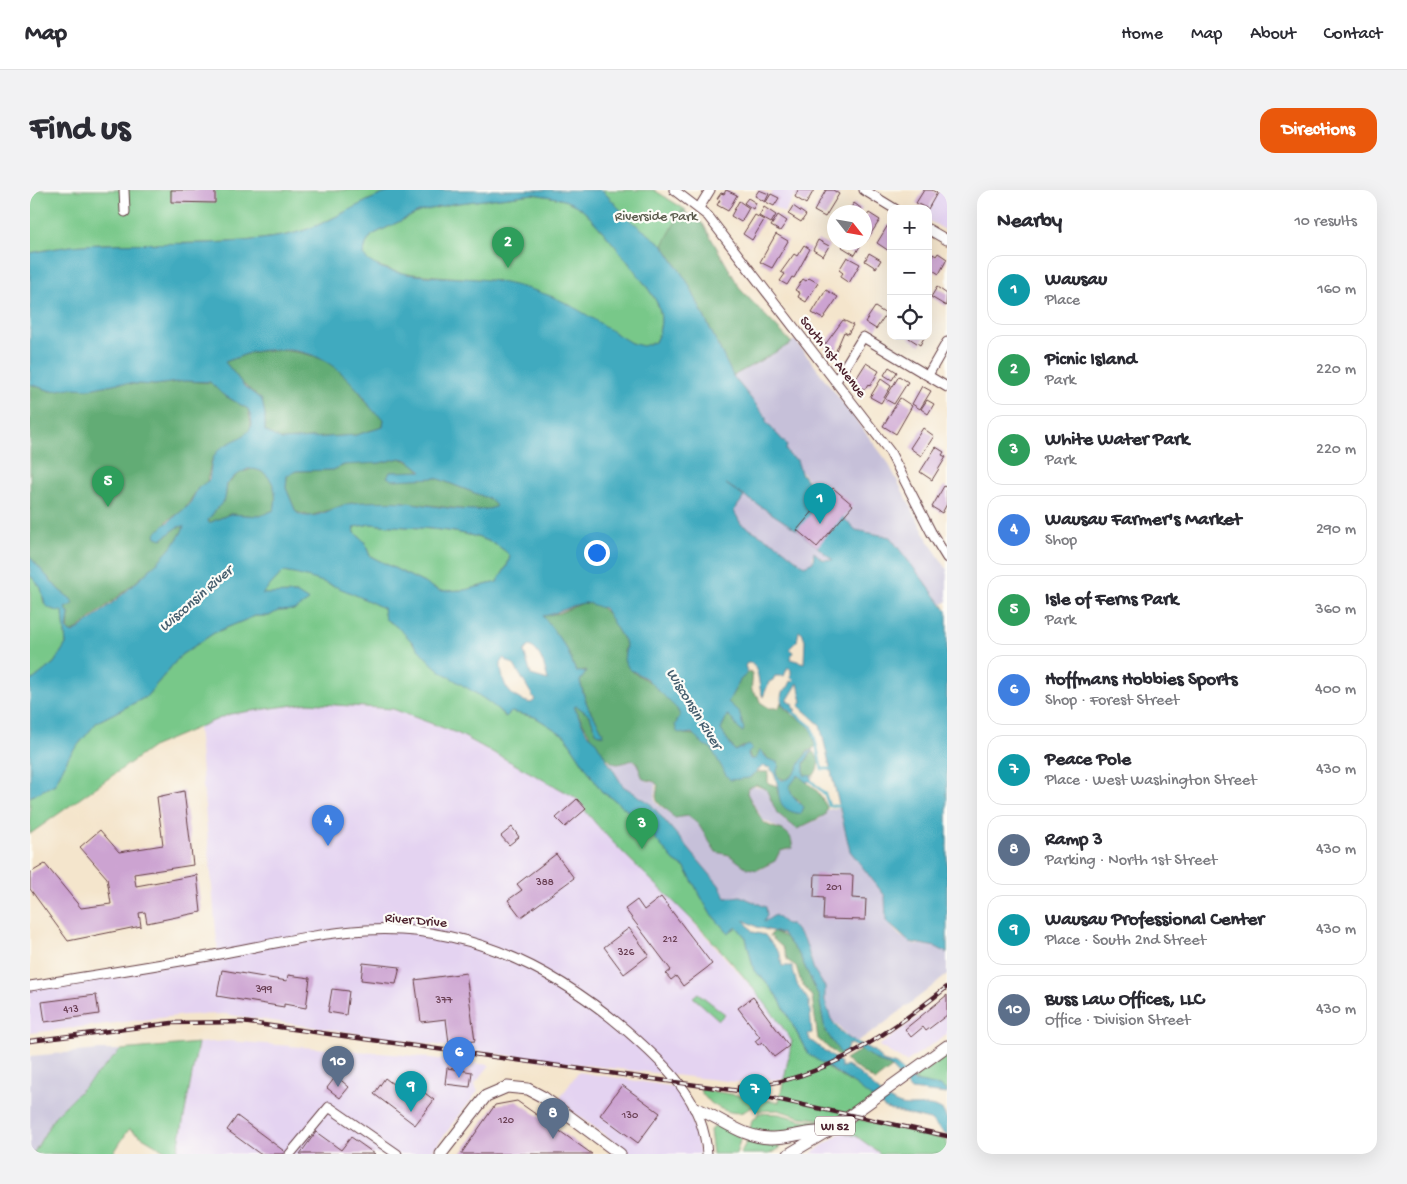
<!DOCTYPE html>
<meta charset="utf-8">
<style>
body{margin:0;font-family:"Gochi Hand",sans-serif;background:#f2f2f3;color:#2b2b33}
.controls{position:absolute;right:15px;top:15px;display:grid;overflow:hidden;border-radius:10px;box-shadow:0 5px 20px #0002}
.controls button{width:45px;height:45px;display:grid;place-items:center;padding:0;border:0;border-bottom:1px solid #e1e1e2;background:#fff;color:#2b2b33;font:25px sans-serif}
.compass{position:absolute;left:797px;top:15px;width:45px;height:45px;border-radius:50%;background:#fff;box-shadow:0 5px 20px #0002;rotate:121deg}
.you{position:absolute;left:566px;top:362px;width:18px;height:18px;margin:-12px;border:4px solid #fff;border-radius:50%;background:#1a73e8;box-shadow:0 0 0 8px #1a73e833}
.badge{display:grid;place-items:center;width:32px;height:32px;border-radius:50%;background:#ea580c;color:#fff;font-size:16px;font-weight:700}
.pin{position:absolute;translate:-50% -41px;filter:drop-shadow(0 1px 2px #0008)}
.pin::after{content:'';position:absolute;top:26px;width:18px;height:15px;background:inherit;clip-path:polygon(0 0,100% 0,50% 100%)}
.list{margin:0;padding:0;list-style:none}
h2{display:flex;justify-content:space-between;align-items:center;height:65px;margin:0;padding:0 20px;font-size:21px}
h2 small{font-size:16px;font-weight:400;color:#7c7c81}
.list li{display:grid;grid-template-columns:32px 1fr auto;gap:15px;align-items:center;box-sizing:border-box;height:70px;margin:0 10px 10px;padding:0 10px;border:1px solid #e1e1e2;border-radius:15px}
.list b{display:block;font-size:19px;white-space:nowrap}
.list p{margin:0;font-size:16px;white-space:nowrap;color:#7c7c81}
.list em{font-size:16px;font-style:normal;color:#7c7c81}
.icon{flex:none;width:28px;height:28px;fill:none;stroke:currentColor;stroke-width:2;stroke-linecap:round;stroke-linejoin:round}
.map{position:relative;flex:none;width:917px;height:964px;overflow:hidden;border-radius:15px}
header{display:flex;align-items:center;gap:30px;box-sizing:border-box;height:70px;padding:0 25px;background:#fff;border-bottom:1px solid #e1e1e2}
header strong{font-size:24px}
nav{display:flex;gap:28px;margin-inline-start:auto;font-size:18px}
.intro{display:flex;align-items:center;justify-content:space-between;box-sizing:border-box;height:120px;padding:0 30px}
h1{margin:0;font-size:35px}
.button{padding:12px 22px;border-radius:15px;background:#ea580c;color:#fff;font-size:18px;font-weight:700}
main{display:flex;gap:30px;padding:0 30px}
aside{flex:1;background:#fff;border-radius:15px;box-shadow:0 5px 20px #0002}
.map>svg:first-child{display:block}
.built{fill:#e4d3f1}
.industrial{fill:#c6c0d9}
.green{fill:#78c889;stroke:#61745a}
.forest{fill:#62ac75;stroke:#566650}
.water{fill:#3faabf;stroke:#446475;fill-rule:evenodd}
.lines{fill:none;stroke-linecap:round;stroke-linejoin:round}
.stream{stroke:#3faabf;stroke-width:2.5}
.building{fill:#cca3d1}
.minor-casing{stroke:#643d43;stroke-width:11}
.major-casing{stroke:#643d43;stroke-width:13}
.minor{stroke:#fff;stroke-width:9}
.major{stroke:#fff;stroke-width:11}
.rail-casing{stroke:#4a1f2b;stroke-width:4.5}
.rail{stroke:#fdfcf7;stroke-width:2.5;stroke-dasharray:8;stroke-linecap:butt}
.labels{text-anchor:middle;stroke-width:4.5;stroke-linejoin:round;paint-order:stroke}
.number-label{font-size:11px;fill:#6a4054}
.shield{fill:#fdfcf7;stroke:#806168;stroke-width:1}
.shield-label{font-size:12px;font-weight:bold;fill:#4a1f2b}
.park-label{font-size:14px;fill:#5a5a4c;stroke:#fdfcf7}
.street-label{font-size:14px;fill:#4a1f2b;stroke:#fdfcf7}
.water-label{font-size:15px;font-style:italic;fill:#455e6e;stroke:#fdfcf7}
</style>
<header>
<strong>Map</strong>
<nav><a>Home</a><a>Map</a><a>About</a><a>Contact</a></nav>
</header>
<div class="intro"><h1>Find us</h1><a class="button">Directions</a></div>
<main>
<div class="map">
<svg width="917" height="964" viewBox="0 0 917 964">
<rect width="100%" height="100%" fill="#fdfcf7"/>
<filter id="ink" filterUnits="userSpaceOnUse"><feTurbulence type="fractalNoise" baseFrequency=".02" numOctaves="2"/><feDisplacementMap in="SourceGraphic" scale="10" xChannelSelector="R" yChannelSelector="G"/><feConvolveMatrix kernelMatrix="1 2 1 2 8 2 1 2 1" color-interpolation-filters="sRGB"/></filter>
<filter id="wash" filterUnits="userSpaceOnUse"><feTurbulence type="fractalNoise" baseFrequency=".0096" numOctaves="4" result="noise"/><feDisplacementMap in="SourceGraphic" scale="20" xChannelSelector="R" yChannelSelector="G"/><feGaussianBlur stdDeviation="1.12" result="paint"/><feColorMatrix in="noise" values="0 0 0 0 0 0 0 0 0 0 0 0 0 0 0 0 0 1.4 0 .05"/><feComposite in="paint" operator="in"/></filter>
<g filter="url(#wash)">
<rect width="100%" height="100%" fill="#f4e5cc"/>
<!-- built -->
<g class="built">
<polygon points="743,0 768,0 754,23 736,12"/>
<polygon points="910,0 917,0 917,41 898,30 898,19"/>
<polygon points="278,513 363,519 429,544 545,607 555,621 601,671 645,712 742,820 762,851 754,889 706,892 509,870 194,824 155,825 0,843 0,796 188,764 168,537 200,524"/>
<polygon points="917,805 917,844 876,872 849,856"/>
<polygon points="199,851 375,865 460,875 444,895 448,901 400,964 147,964 168,853"/>
<polygon points="548,882 646,897 660,922 670,964 601,964 528,911"/>
<polygon points="812,942 826,946 851,964 780,964"/>
</g>
<!-- industrial -->
<g class="industrial">
<polygon points="765,150 857,271 899,352 917,379 917,411 915,413 911,414 904,405 860,347 826,340 793,310 759,265 756,260 757,255 736,232 736,227 703,186"/>
<polygon points="696,293 767,340 804,371 782,365 783,372 774,376 748,355 711,334 704,321 714,307"/>
<polygon points="604,570 610,578 612,587 617,591 626,593 625,610 628,615 638,621 642,626 658,626 668,634 686,662 704,667 717,678 729,680 745,671 750,661 758,660 752,640 733,630 717,603 720,596 736,599 747,623 767,639 791,628 796,620 809,618 820,661 855,706 856,731 870,746 883,754 906,757 917,763 917,785 847,839 826,852 820,849 801,829 795,811 795,800 784,780 781,767 773,748 761,734 756,734 745,726 734,732 736,717 714,708 696,708 689,695 620,613 593,597 579,571 586,574"/>
<polygon points="70,860 91,860 25,926 3,964 0,964 0,866"/>
</g>
<!-- green -->
<g class="green">
<path d="M0,0H365C327,11 297,37 257,45C190,58 120,51 53,55C35,56 17,60 0,63Z"/>
<polygon points="572,0 624,0 656,20 634,57 601,31"/>
<path d="M503,4C520,7 537,8 551,19C565,29 622,100 628,115C633,128 631,140 625,152L613,157L601,153L468,91L370,83L339,73L333,65L336,54L342,45L389,22L421,14Z"/>
<path d="M341,334C379,339 455,336 480,366L477,376L467,392L435,400L410,401L340,366L334,351L325,343L324,337Z"/>
<path d="M253,382L281,386L316,399L353,418L365,435L378,445L383,454L406,476L464,515L475,527L481,522L505,527L535,546L572,602L582,608L612,632L644,671L655,678L680,723L698,743L707,737L716,748L724,781L734,789L749,809L776,861L805,883L846,907L821,925L799,930L771,927L748,920L727,921L723,917C718,918 716,921 713,922C698,926 675,913 670,899L749,912L762,851C729,801 687,754 644,712C610,678 573,647 545,607L429,544L363,519L278,513L200,524L124,556L0,644V607L25,594L39,566L67,532L116,507L151,465L184,443L225,426H239L248,421L265,420L278,411L266,403L231,404Z"/>
<polygon points="0,385 11,398 14,413 33,421 36,454 24,473 0,492"/>
<polygon points="668,803 695,824 689,830 663,807"/>
<polygon points="168,853 147,964 141,964 99,939 83,964 3,964 25,926 91,860"/>
<path d="M917,865V901C906,894 894,896 883,889Z"/>
<path d="M728,923L749,924L772,930L795,931C768,943 749,944 720,940L722,930L726,928Z"/>
<polygon points="829,929 917,950 917,964 851,964 826,946 812,942"/>
<polygon points="687,935 711,947 706,964 683,964 680,940"/>
<polygon points="718,949 748,953 750,958 739,964 710,964"/>
</g>
<!-- forest -->
<g class="forest">
<polygon points="652,20 673,34 711,100 762,153 703,186 658,93 633,55"/>
<path d="M242,160C281,161 308,170 331,204C340,217 341,220 354,229L353,237L326,245L252,250L235,241V224L232,210L212,193L195,172L222,162Z"/>
<path d="M155,191L184,193L192,204L218,219L221,233L220,239L215,245L187,262L181,272L177,292L168,298L155,319L137,331L132,349L148,337L154,336C146,366 70,420 45,441L38,443L39,423L35,418L40,416L39,408L29,400L0,367V194L21,201L41,198L60,199L88,193L125,195Z"/>
<polygon points="370,268 384,274 391,282 360,282 357,287 374,289 406,288 460,309 466,316 460,319 438,320 374,312 322,313 280,326 266,322 256,298 257,286 266,281 303,280 319,273 350,273"/>
<path d="M222,279C243,281 249,302 244,320L230,326L200,324L179,333V327L195,309L197,295L209,283Z"/>
<path d="M553,413C579,412 583,436 596,454L594,462L604,483C623,493 641,504 650,525L647,531L654,544L666,545L683,560L691,574L719,588L727,582H738V593L747,596L748,604L768,623L771,624L770,611L762,605L759,597L765,587L770,586L788,602L797,617L795,625L767,639L747,623L736,599L726,595L718,598L717,603C722,612 727,623 733,631C740,641 764,635 762,658L750,661L745,671L727,680L717,678L699,665L686,662L668,634L658,626L645,628C641,626 640,622 636,619C625,612 625,609 628,596L625,592L613,589L606,571C599,569 594,574 587,574C574,574 550,528 544,516H547L560,526L566,542H573L557,515L550,491L556,480L546,482L537,459L513,426L529,423Z"/>
<path d="M720,481C727,490 715,500 728,506L730,512L739,518H749L751,512C754,523 772,528 780,538C784,544 783,551 785,557L777,562L767,581L756,590L748,587L746,582L749,575L738,569L734,563L728,562L726,569L722,570L714,556L705,561L691,540L697,525L701,527L710,540L713,541L711,528L698,512L710,490Z"/>
<path d="M783,562C791,568 789,578 784,585L778,587L774,585V573Z"/>
<polygon points="743,741 755,747 770,766 789,807 795,840 813,865 809,867 788,849 782,807 771,792 766,776 758,771 753,758 740,746"/>
<polygon points="831,860 862,878 845,891 815,870"/>
</g>
<!-- water -->
<path class="water" d="M365,0H572L601,31L633,55L658,93L703,186L736,227V232L757,255L756,260L759,265L767,270L771,283L785,301L826,340L860,347L917,421V763L906,757L879,752L856,731L855,706L820,661L790,535L769,516L772,512L768,493L757,511L764,514L763,518L766,520L763,523C754,518 749,514 752,502L759,496L760,491L762,492L764,490L761,488V480L758,477L754,486H745L743,490L739,492L733,507C727,495 731,484 722,473H717L715,476L718,483L710,490L698,512L709,522L714,539L713,542C705,539 705,528 697,525L691,540L705,561L719,555L722,558L718,564L720,569H726L730,560L738,569L747,572L749,575L746,584L751,590C770,590 767,565 783,560L774,573V585L782,586L781,591L776,592L768,585L759,597L762,605L774,617L771,624C738,619 756,598 740,578L733,576L719,588L700,590L696,585L681,558L674,555L662,543L654,544L647,542L645,535L650,525L647,519L617,489L599,479L594,470L596,454L574,418C567,418 563,413 555,413C543,414 527,424 513,426L537,459L546,482L557,481L550,491C552,499 554,507 557,514C560,524 573,536 573,546L566,542L560,526L547,516L544,517L557,543L565,550L593,596L620,613L689,695L696,708L710,706L736,717L737,725L734,732L745,725L756,734H761L775,751L784,780L795,797V811L801,829L809,840L820,849L844,861L853,871L866,875L884,891L910,896L917,901V904L881,900L859,875L849,872L822,854L818,855L816,862L810,863L795,840L789,807L770,766L753,744L727,737L714,730L723,742L735,745L750,764L752,776H762L767,794L779,811L782,843L778,844L780,850L811,873V877L817,876C836,885 846,903 864,912C879,921 897,910 913,921L917,929V946L900,930L856,919L824,894L778,864L749,809L734,789L724,781L716,748L707,737L698,743L680,723L655,678L644,671L612,633L582,608L572,602L535,546L505,527L481,522L476,527C457,508 434,497 412,482C390,466 379,442 355,429L353,418C320,402 290,388 253,382L232,404L266,403L279,411L265,420L248,421L239,426H225L184,443L151,465L116,507L67,532L39,566L25,594L0,607V492L24,473L36,454L33,422L21,419L15,415L11,398L0,385V367L29,400L41,409L43,414L35,418L39,423L37,440L43,443C67,427 148,362 154,336L148,337L132,349L126,347L125,343L159,315L168,298L179,290C181,280 180,271 186,263C198,247 233,249 218,219L192,204L180,192L155,191L125,195L88,193L60,199L41,198L21,201L0,194V63C17,60 35,56 53,55C120,51 190,58 257,45C297,37 327,11 365,0ZM503,4C520,7 537,8 551,19C565,29 622,100 628,115C633,128 631,140 625,152L613,156L601,153C578,139 556,123 532,111C513,102 490,96 470,92C437,84 353,93 333,65L336,54L342,45L389,22L421,14ZM236,160C279,157 302,170 329,201C341,215 337,218 354,229L353,237L326,245L252,250L235,241V224L232,210L215,197L195,172L222,162ZM370,268L378,270L392,281L360,282L357,287L362,290L406,288L460,309L466,316C454,326 393,314 375,312C361,311 331,311 317,314C301,318 281,333 266,322L256,298L257,286L266,281L303,280L314,275L350,273ZM218,279C241,278 249,300 244,320L230,326L200,324L179,333L178,330L195,309L197,294L205,286ZM696,294L767,340L803,370L792,369L784,362L783,372L774,376L748,355L711,334L704,321L714,307ZM341,334C379,339 455,336 480,366L477,376L467,392L435,400L410,401L340,366L334,351L325,343L324,337ZM769,441L772,442L775,450L774,473L760,469L763,462L759,459L767,451ZM499,456C511,460 515,478 518,490L501,485L494,461ZM473,468L484,475L505,510L501,513C484,509 475,501 472,484C471,478 470,474 473,468Z"/>
<g class="lines">
<!-- stream -->
<g class="stream">
<polyline points="763,522 782,537 792,579 803,579"/>
<polyline points="778,588 795,604 799,616 812,616"/>
</g>
</g>
<g id="blocks">
<!-- building -->
<g class="building">
<polygon points="141,0 185,0 185,13 141,12"/>
<polygon points="696,0 707,5 698,21 687,15 690,10 687,9 691,3 694,4"/>
<polygon points="729,0 739,4 735,12 725,6"/>
<polygon points="768,0 784,0 776,14 765,7"/>
<polygon points="796,0 803,0 809,4 795,27 784,21"/>
<polygon points="894,0 902,0 907,3 898,19 886,13"/>
<polygon points="741,4 749,8 744,16 736,12"/>
<polygon points="718,8 726,13 723,19 714,13"/>
<polygon points="709,11 719,18 711,32 701,26"/>
<polygon points="824,13 832,19 830,22 818,22"/>
<polygon points="763,16 776,25 771,32 758,24"/>
<polygon points="734,17 746,25 741,33 729,26"/>
<polygon points="839,23 850,30 836,51 834,30"/>
<polygon points="725,25 734,30 722,50 713,44"/>
<polygon points="748,25 757,31 750,41 741,36"/>
<polygon points="858,35 861,36 859,61 847,53"/>
<polygon points="746,44 758,51 742,78 730,72"/>
<polygon points="788,50 799,56 793,66 783,60"/>
<polygon points="815,52 825,52 830,56 825,65 812,57"/>
<polygon points="774,55 780,59 764,88 762,87 757,95 750,91 755,84 751,82 764,64 767,66"/>
<polygon points="839,63 851,70 846,78 835,71"/>
<polygon points="908,63 917,69 909,84 898,77 903,64 906,66"/>
<polygon points="817,67 830,74 819,93 810,87 813,83 809,80"/>
<polygon points="779,88 788,93 776,112 768,107 770,103 765,100 773,89 776,91"/>
<polygon points="907,97 917,104 916,116 901,107"/>
<polygon points="796,100 808,107 793,129 782,123"/>
<polygon points="845,117 856,124 846,139 835,132"/>
<polygon points="813,130 823,135 818,144 814,142 805,163 794,156"/>
<polygon points="880,146 895,146 890,155 879,148"/>
<polygon points="836,173 849,181 840,196 838,194 835,199 829,198 824,192"/>
<polygon points="859,177 867,182 862,190 854,185"/>
<polygon points="869,186 878,192 864,214 855,209"/>
<polygon points="851,189 861,196 851,213 840,207"/>
<polygon points="892,196 901,201 890,219 882,214"/>
<polygon points="870,208 882,216 866,244 853,236"/>
<polygon points="897,210 904,214 898,224 891,219"/>
<polygon points="893,238 904,246 891,266 880,258"/>
<polygon points="906,257 914,262 912,265 916,267 902,290 890,282"/>
<polygon points="914,296 917,298 917,314 912,323 902,317"/>
<polygon points="803,298 823,315 787,357 767,340"/>
<polygon points="154,601 163,675 104,684 106,696 167,685 171,722 117,733 115,722 109,723 111,736 38,751 0,699 0,683 15,674 51,718 81,714 77,688 50,657 70,640 89,662 133,655 127,607"/>
<polygon points="547,609 556,619 535,637 526,628"/>
<polygon points="482,637 489,647 479,655 471,646"/>
<polygon points="526,664 544,688 491,727 478,710 492,700 487,694"/>
<polygon points="785,684 823,685 822,708 836,709 835,730 793,729 794,708 784,707"/>
<polygon points="631,707 682,774 653,796 646,786 641,790 636,784 641,780 595,719 607,710 614,720"/>
<polygon points="599,738 619,765 594,784 574,757"/>
<polygon points="333,773 370,777 366,794 331,790"/>
<polygon points="192,780 257,791 258,785 280,788 276,818 254,814 254,817 187,806"/>
<polygon points="436,783 445,851 419,853 416,829 391,832 385,790"/>
<polygon points="302,799 319,801 316,825 298,822"/>
<polygon points="66,805 69,824 15,832 12,812"/>
<polygon points="917,805 917,825 896,841 893,837 881,847 875,839"/>
<polygon points="723,807 759,856 744,867 732,852 728,855 725,851 730,847 708,818"/>
<polygon points="417,878 442,882 440,897 415,894"/>
<polygon points="306,886 319,897 310,908 297,898"/>
<polygon points="355,888 384,910 391,900 404,910 385,935 344,904"/>
<polygon points="592,895 630,923 608,953 570,925"/>
<polygon points="487,911 517,932 562,964 431,964 465,915"/>
<polygon points="207,926 254,961 253,964 230,964 197,940"/>
<polygon points="286,942 311,960 321,947 345,964 270,964"/>
</g>
</g>
</g>
<g filter="url(#ink)">
<use href="#blocks" fill-opacity="0" stroke="#643d43" stroke-width="1"/>
<g class="lines">
<!-- minor casing -->
<g class="minor-casing">
<g id="minor">
<polyline points="94,0 95,22"/>
<polyline points="644,0 678,26 860,262 901,342 917,368"/>
<polyline points="834,0 865,19"/>
<polyline points="669,18 680,0"/>
<polyline points="898,39 917,50"/>
<polyline points="898,185 917,152"/>
<polyline points="806,191 833,147 917,197"/>
<path d="M0,796C63,785 126,776 189,764C237,755 287,743 336,740C436,734 522,777 596,840C635,874 674,910 677,964"/>
<polyline points="260,964 299,917 367,964"/>
</g>
</g>
<!-- major casing -->
<g class="major-casing">
<g id="major">
<path d="M665,918C692,928 710,947 740,948C759,949 777,940 797,942"/>
<polyline points="411,964 456,906 477,897 498,899 513,907 590,964"/>
<polyline points="759,964 806,936 917,856"/>
</g>
</g>
<!-- minor -->
<use href="#minor" class="minor"/>
<!-- major -->
<use href="#major" class="major"/>
<!-- rail casing -->
<g class="rail-casing">
<g id="rail">
<polyline points="0,851 142,833 212,832 709,901 917,946"/>
<path d="M709,897C789,894 857,845 917,797"/>
</g>
</g>
<!-- rail -->
<use href="#rail" class="rail"/>
</g>
</g>
<g class="labels">
<!-- number labels -->
<g class="number-label">
<text x="515" y="695">388</text>
<text x="804" y="700">201</text>
<text x="640" y="752">212</text>
<text x="596" y="765">326</text>
<text x="234" y="802">399</text>
<text x="414" y="813">377</text>
<text x="41" y="822">413</text>
<text x="600" y="928">130</text>
<text x="476" y="933">120</text>
</g>
<!-- shield labels -->
<rect class="shield" x="785" y="926.5" width="40" height="19" rx="4"/>
<g class="shield-label">
<text x="805" y="940">WI 52</text>
</g>
<!-- park labels -->
<g class="park-label">
<text x="626" y="30">Riverside Park</text>
</g>
<!-- street labels -->
<g class="street-label">
<text transform="translate(804 166) rotate(52)" y="5">South 1st Avenue</text>
<text transform="translate(386 729) rotate(5)" y="5">River Drive</text>
</g>
<!-- water labels -->
<g class="water-label">
<text transform="translate(165 408) rotate(-41)" y="5">Wisconsin River</text>
<text transform="translate(665 518) rotate(58)" y="5">Wisconsin River</text>
</g>
</g>
</svg>
<div class="controls">
<button>+</button>
<button>−</button>
<button><svg class="icon" aria-label="locate" viewBox="0 0 24 24"><circle cx="12" cy="12" r="6"/><path d="M12 2v4M12 18v4M2 12h4M18 12h4"/></svg></button>
</div>
<svg class="compass" viewBox="-18 -18 36 36"><path d="M0-13l5 13h-10z" fill="#e53935"/><path d="M0 13l5-13h-10z" fill="#7c7c81"/></svg>
<div class="you"></div>
<div class="pin badge" style="left:790px;top:334px;background:#0f9aa8">1</div>
<div class="pin badge" style="left:478px;top:78px;background:#2e9e5b">2</div>
<div class="pin badge" style="left:612px;top:659px;background:#2e9e5b">3</div>
<div class="pin badge" style="left:298px;top:656px;background:#3f7fe0">4</div>
<div class="pin badge" style="left:78px;top:317px;background:#2e9e5b">5</div>
<div class="pin badge" style="left:429px;top:888px;background:#3f7fe0">6</div>
<div class="pin badge" style="left:725px;top:925px;background:#0f9aa8">7</div>
<div class="pin badge" style="left:523px;top:949px;background:#5c6f8a">8</div>
<div class="pin badge" style="left:381px;top:922px;background:#0f9aa8">9</div>
<div class="pin badge" style="left:308px;top:897px;background:#5c6f8a">10</div>
</div>
<aside>
<h2>Nearby<small>10 results</small></h2>
<ul class="list">
<li><span class="badge" style="background:#0f9aa8">1</span><div><b>Wausau</b><p>Place</p></div><em>160 m</em></li>
<li><span class="badge" style="background:#2e9e5b">2</span><div><b>Picnic Island</b><p>Park</p></div><em>220 m</em></li>
<li><span class="badge" style="background:#2e9e5b">3</span><div><b>White Water Park</b><p>Park</p></div><em>220 m</em></li>
<li><span class="badge" style="background:#3f7fe0">4</span><div><b>Wausau Farmer's Market</b><p>Shop</p></div><em>290 m</em></li>
<li><span class="badge" style="background:#2e9e5b">5</span><div><b>Isle of Ferns Park</b><p>Park</p></div><em>360 m</em></li>
<li><span class="badge" style="background:#3f7fe0">6</span><div><b>Hoffmans Hobbies Sports</b><p>Shop · Forest Street</p></div><em>400 m</em></li>
<li><span class="badge" style="background:#0f9aa8">7</span><div><b>Peace Pole</b><p>Place · West Washington Street</p></div><em>430 m</em></li>
<li><span class="badge" style="background:#5c6f8a">8</span><div><b>Ramp 3</b><p>Parking · North 1st Street</p></div><em>430 m</em></li>
<li><span class="badge" style="background:#0f9aa8">9</span><div><b>Wausau Professional Center</b><p>Place · South 2nd Street</p></div><em>430 m</em></li>
<li><span class="badge" style="background:#5c6f8a">10</span><div><b>Buss Law Offices, LLC</b><p>Office · Division Street</p></div><em>430 m</em></li>
</ul>
</aside>
</main>
